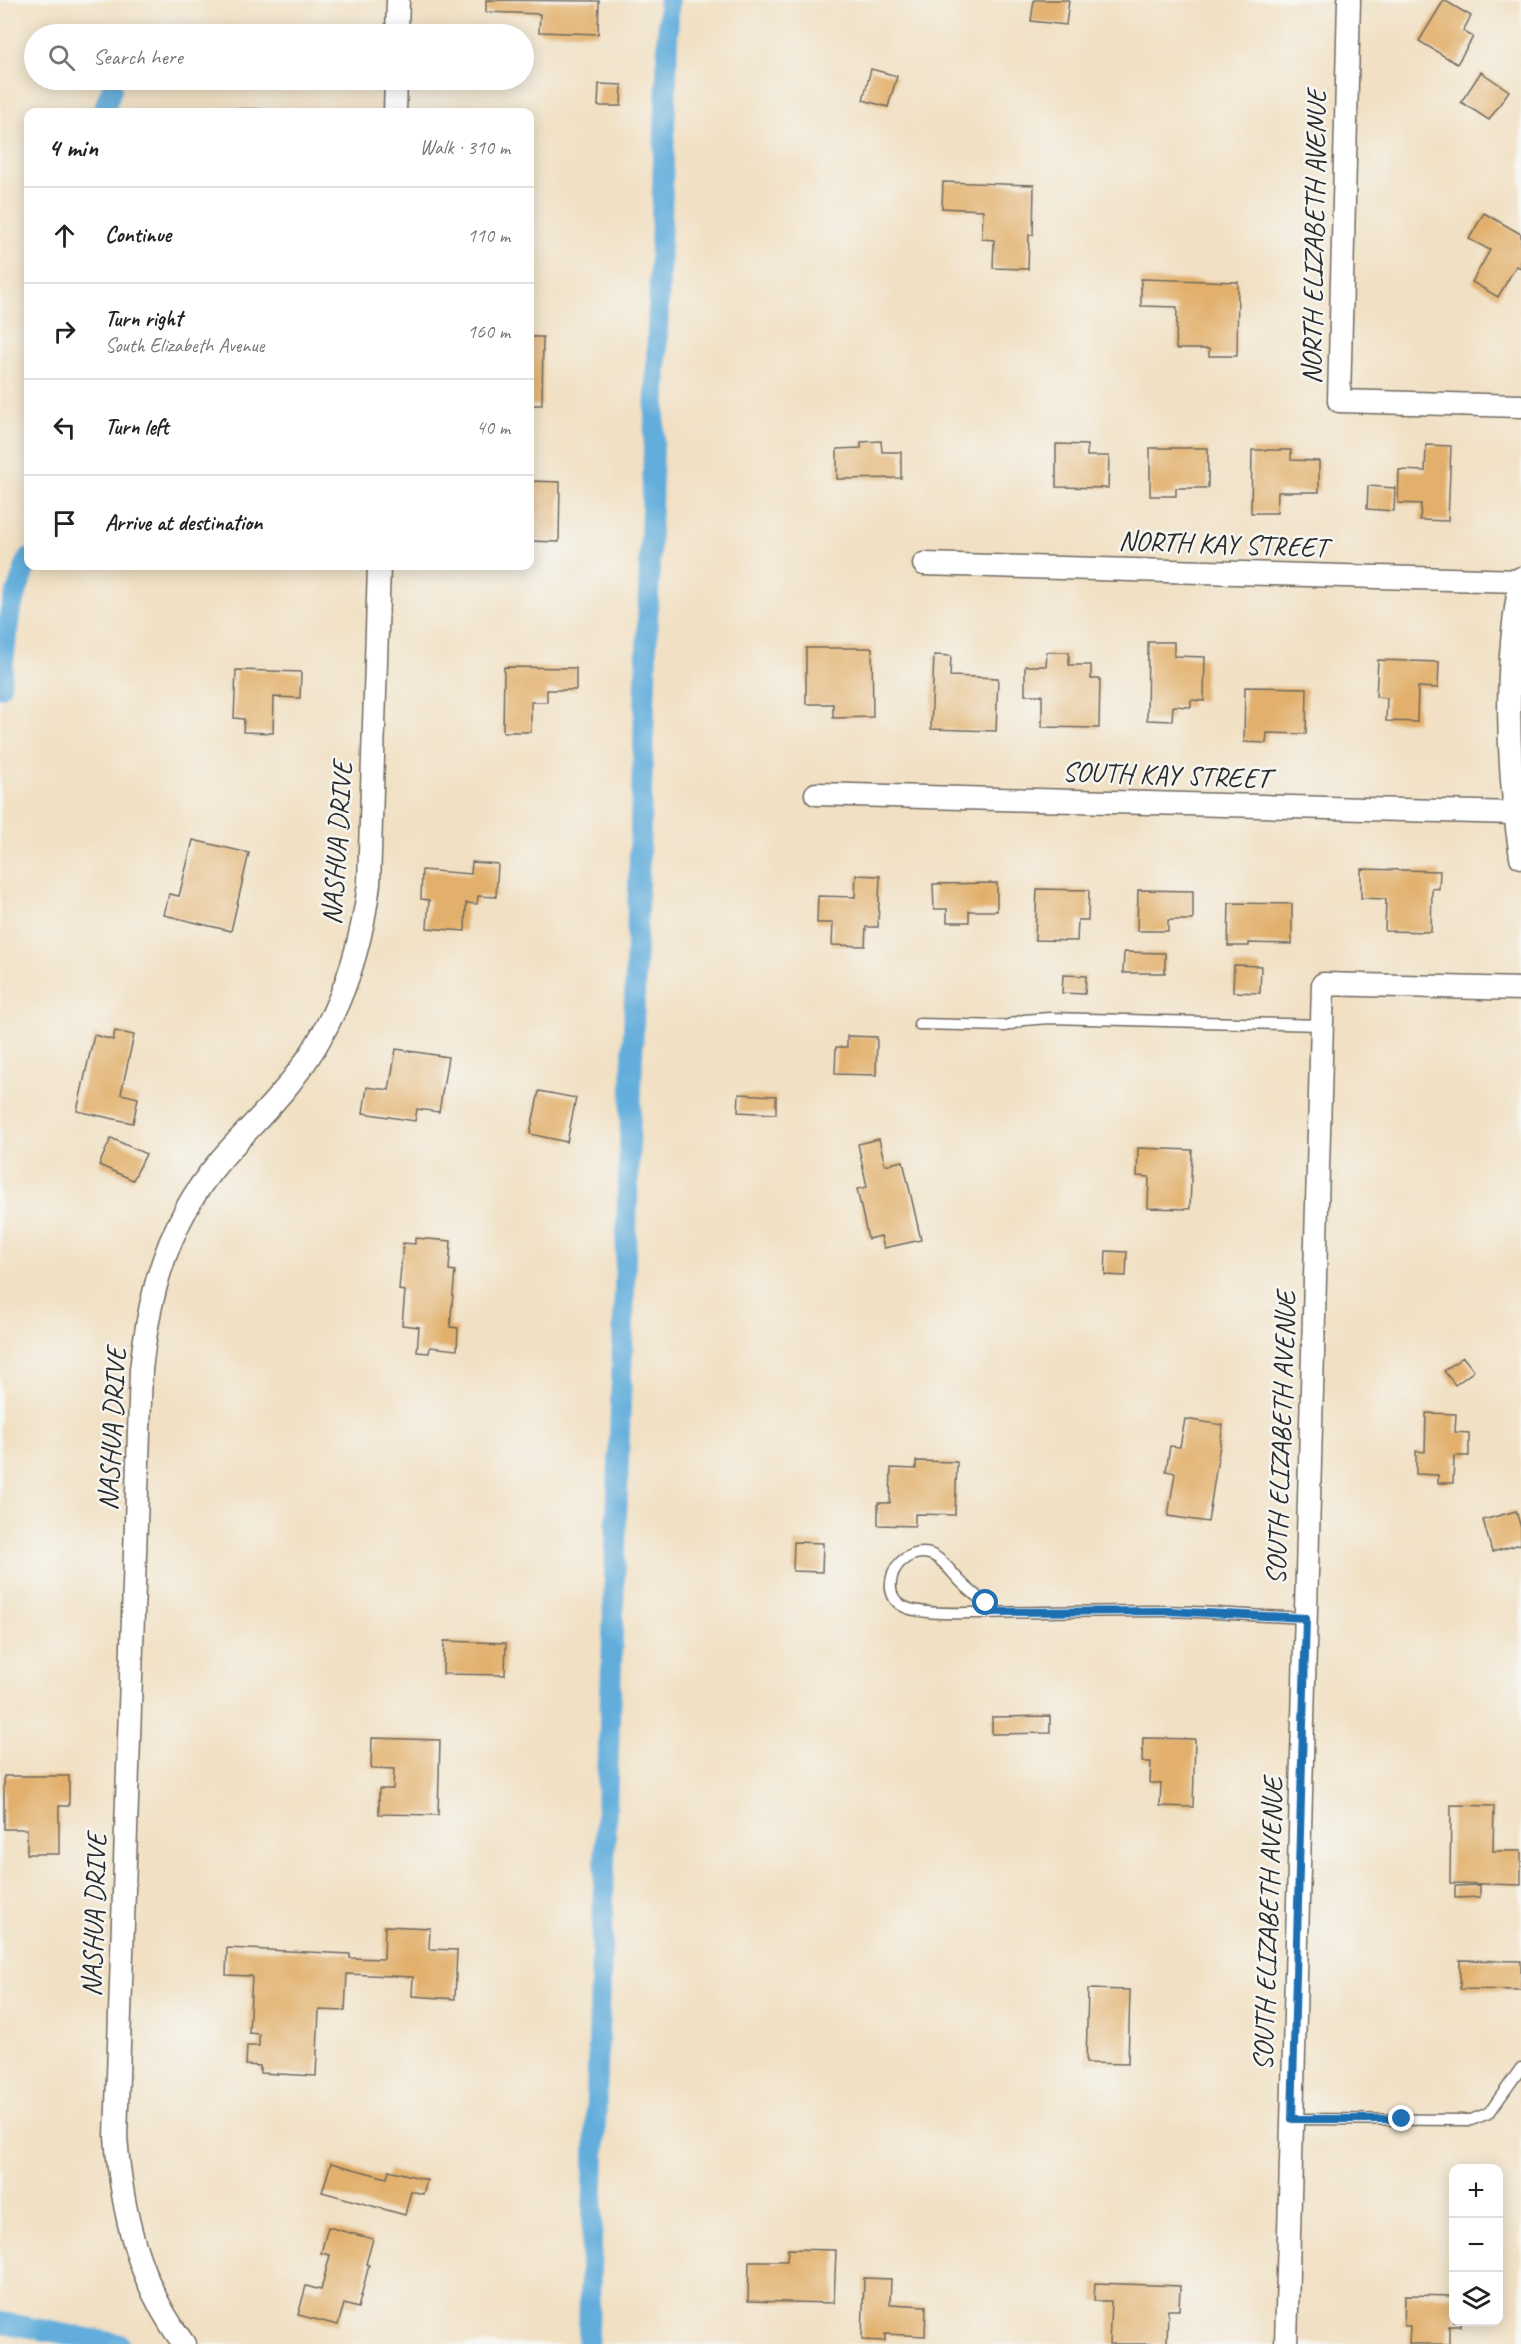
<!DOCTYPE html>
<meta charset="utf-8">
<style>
body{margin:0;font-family:Caveat,sans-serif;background:#f6f6f6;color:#222}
.controls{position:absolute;right:18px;bottom:18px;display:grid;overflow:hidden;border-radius:12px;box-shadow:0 3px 15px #0003}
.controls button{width:54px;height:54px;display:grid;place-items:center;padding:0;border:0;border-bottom:2px solid #e0e0e0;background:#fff;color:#222;font:30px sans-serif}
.stop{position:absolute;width:18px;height:18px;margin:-14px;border:4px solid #1f6fb2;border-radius:50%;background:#fff}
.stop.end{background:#1f6fb2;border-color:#fff;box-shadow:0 2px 6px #0008}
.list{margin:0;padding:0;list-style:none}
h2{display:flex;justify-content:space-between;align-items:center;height:78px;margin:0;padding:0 24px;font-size:26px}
h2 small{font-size:20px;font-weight:400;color:#767676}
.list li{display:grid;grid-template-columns:39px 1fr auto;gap:18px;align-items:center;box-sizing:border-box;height:96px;padding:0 24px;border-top:2px solid #e0e0e0}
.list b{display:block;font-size:22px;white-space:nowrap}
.list p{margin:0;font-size:20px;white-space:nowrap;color:#767676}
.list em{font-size:20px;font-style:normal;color:#767676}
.icon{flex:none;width:33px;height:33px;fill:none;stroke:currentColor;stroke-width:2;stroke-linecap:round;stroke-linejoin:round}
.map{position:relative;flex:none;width:1521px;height:2344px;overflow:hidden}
.search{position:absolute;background:#fff;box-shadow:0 3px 15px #0003;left:24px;top:24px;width:510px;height:66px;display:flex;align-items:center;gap:15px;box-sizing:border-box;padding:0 21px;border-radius:33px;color:#767676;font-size:22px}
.panel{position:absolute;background:#fff;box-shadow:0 3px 15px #0003;left:24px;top:108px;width:510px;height:462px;border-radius:12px}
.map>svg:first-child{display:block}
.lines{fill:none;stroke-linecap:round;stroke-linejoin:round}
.canal{stroke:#62addb;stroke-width:21}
.building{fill:#e2b06c}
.service-casing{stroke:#706a60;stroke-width:13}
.minor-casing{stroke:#706a60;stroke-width:25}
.service{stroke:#fff;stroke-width:10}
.minor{stroke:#fff;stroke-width:22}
.route{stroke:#1f6fb2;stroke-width:8}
.labels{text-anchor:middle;stroke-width:5;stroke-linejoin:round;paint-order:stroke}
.street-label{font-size:28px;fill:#2b2b2b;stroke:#f6f6f2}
</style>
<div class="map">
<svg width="1521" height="2344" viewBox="0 0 1521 2344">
<rect width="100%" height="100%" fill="#f6f6f2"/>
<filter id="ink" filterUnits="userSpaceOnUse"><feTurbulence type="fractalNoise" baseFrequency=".0167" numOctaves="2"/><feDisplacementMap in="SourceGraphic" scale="12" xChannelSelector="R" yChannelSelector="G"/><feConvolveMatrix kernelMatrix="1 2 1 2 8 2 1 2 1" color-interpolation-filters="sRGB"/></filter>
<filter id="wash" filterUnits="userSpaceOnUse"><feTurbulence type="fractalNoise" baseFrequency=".008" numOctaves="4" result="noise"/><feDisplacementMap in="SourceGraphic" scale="24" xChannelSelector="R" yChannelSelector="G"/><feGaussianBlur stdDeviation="1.35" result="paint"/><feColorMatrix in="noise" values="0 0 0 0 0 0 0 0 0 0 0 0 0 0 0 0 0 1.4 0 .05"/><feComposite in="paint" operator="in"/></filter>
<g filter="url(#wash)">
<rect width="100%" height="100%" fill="#f1e0c3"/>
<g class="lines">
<!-- canal -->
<g class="canal">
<polyline points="103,112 112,88"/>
<polyline points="0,687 10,612 28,559"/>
<polyline points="0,2322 119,2344"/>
<polyline points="588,2344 669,0"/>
</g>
</g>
<g id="blocks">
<!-- building -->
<g class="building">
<polygon points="486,0 599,1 598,34 539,32 540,14 486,12"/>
<polygon points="1034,0 1069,0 1066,25 1031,21"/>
<polygon points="1444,0 1471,16 1463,31 1473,37 1457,64 1419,41"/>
<polygon points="871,69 897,76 888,107 863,100"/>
<polygon points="1481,72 1509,91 1489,120 1461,102"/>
<polygon points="599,84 622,85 621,106 598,106"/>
<rect x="229" y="109" width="31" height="3"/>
<polygon points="943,182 1034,185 1033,235 1029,235 1028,269 993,268 994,240 982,239 983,210 942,208"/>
<polygon points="1484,213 1521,234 1521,268 1516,266 1498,297 1472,282 1490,250 1469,239"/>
<polygon points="1141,279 1238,282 1237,356 1209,356 1209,349 1176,349 1177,307 1141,306"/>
<polygon points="530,337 543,337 542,405 530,405"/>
<polygon points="881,441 882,452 901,452 901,478 837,479 837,449 861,448 861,442"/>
<polygon points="1056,444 1087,445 1087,456 1109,456 1108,488 1056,487"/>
<polygon points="1426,445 1451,446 1448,521 1420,520 1421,504 1398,503 1399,470 1425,471"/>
<polygon points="1150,448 1208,448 1208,488 1176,488 1176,496 1150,496"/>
<polygon points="1252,450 1291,450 1291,460 1319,461 1319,492 1278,492 1277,513 1251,513"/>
<polygon points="530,481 560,482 559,542 530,541"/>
<polygon points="1368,486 1395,488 1394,511 1367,509"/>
<polygon points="1148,642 1174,642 1174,656 1205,657 1204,701 1191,700 1191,707 1173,706 1172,721 1147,720"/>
<polygon points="806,648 872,648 873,717 833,718 833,704 806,704"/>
<polygon points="1047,652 1069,652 1069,665 1091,665 1091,679 1100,679 1099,728 1042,727 1042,695 1025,695 1025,666 1046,666"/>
<polygon points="934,655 951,656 950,676 998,678 996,731 931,729"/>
<polygon points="1378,660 1439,662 1438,688 1418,687 1417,722 1386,721 1387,698 1376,697"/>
<polygon points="504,667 576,668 576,690 547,690 547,702 531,702 531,732 503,732"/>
<polygon points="236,670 301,672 300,698 274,697 273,733 243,732 244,719 234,718"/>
<polygon points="1245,687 1307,688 1306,734 1267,733 1266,743 1244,742"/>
<polygon points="193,840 249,853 231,931 164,915 169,894 179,896"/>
<polygon points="472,862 498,864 496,897 478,896 477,904 466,903 465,931 427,928 429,900 421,899 422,870 471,874"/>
<polygon points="1361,869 1440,871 1439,889 1432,888 1431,932 1385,931 1386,899 1361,898"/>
<polygon points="856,875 880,876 878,927 866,927 865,946 832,945 833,923 817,923 818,896 855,897"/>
<polygon points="997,883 997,911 969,911 969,922 947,922 947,909 934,909 933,884"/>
<polygon points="1037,889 1089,890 1088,920 1078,920 1077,941 1035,940"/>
<polygon points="1138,890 1193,891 1193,920 1168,920 1168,931 1137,931"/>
<polygon points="1229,903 1292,904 1292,944 1249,943 1249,946 1228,946"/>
<polygon points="1124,952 1165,953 1165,973 1123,973"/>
<polygon points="1234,965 1261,966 1260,993 1233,992"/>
<polygon points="1063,975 1086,976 1085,994 1062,993"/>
<polygon points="115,1031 134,1035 121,1094 138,1098 133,1123 77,1111 94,1035 113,1040"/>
<polygon points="847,1036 877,1037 876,1075 835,1074 836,1047 847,1047"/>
<polygon points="396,1049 448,1057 439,1112 417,1109 415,1121 363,1113 367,1087 389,1090"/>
<polygon points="539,1091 576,1098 567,1142 530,1134"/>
<polygon points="739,1094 776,1096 776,1114 738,1112"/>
<polygon points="111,1138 146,1154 133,1180 99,1165"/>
<polygon points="879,1139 885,1165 903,1161 921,1240 884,1248 881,1236 868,1239 857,1189 867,1187 858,1144"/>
<polygon points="1138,1148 1192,1150 1190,1209 1148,1208 1149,1177 1137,1176"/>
<polygon points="415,1238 451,1241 449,1270 455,1271 450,1327 458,1328 457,1350 430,1347 429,1353 417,1352 419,1327 402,1325 405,1291 399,1290 403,1243 415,1244"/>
<polygon points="1106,1251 1127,1252 1126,1276 1105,1275"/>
<polygon points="1463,1357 1474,1371 1455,1385 1444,1371"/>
<polygon points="1426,1413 1456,1414 1455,1432 1469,1433 1469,1456 1454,1456 1453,1483 1438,1483 1438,1475 1416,1474 1416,1451 1425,1452"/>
<polygon points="1185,1419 1223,1425 1208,1522 1168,1516 1175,1473 1166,1471 1170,1446 1180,1447"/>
<polygon points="916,1461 957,1462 955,1515 915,1514 915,1526 878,1525 878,1503 890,1503 891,1468 916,1469"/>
<polygon points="1516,1511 1521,1528 1521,1544 1492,1552 1483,1520"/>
<polygon points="794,1542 823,1543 822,1572 793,1571"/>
<polygon points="444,1641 506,1643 505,1675 443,1674"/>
<polygon points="1050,1716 1050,1733 992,1734 992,1717"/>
<polygon points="372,1738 440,1740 438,1815 379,1814 379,1789 393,1789 394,1769 371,1768"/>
<polygon points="1143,1738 1195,1739 1193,1807 1160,1806 1161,1783 1150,1783 1151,1762 1142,1762"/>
<polygon points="4,1776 69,1776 69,1806 59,1806 59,1854 27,1854 27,1829 4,1829"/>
<polygon points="1451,1805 1494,1806 1493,1851 1521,1851 1521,1885 1450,1883"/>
<polygon points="1480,1885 1480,1897 1455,1898 1455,1886"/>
<polygon points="385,1926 430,1928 429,1949 457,1950 455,1999 412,1996 413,1977 347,1974 345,2011 319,2010 316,2076 260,2073 260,2066 246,2065 247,2046 259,2046 259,2034 249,2033 252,1976 226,1975 227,1948 350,1954 350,1958 384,1959"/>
<polygon points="1460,1960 1521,1961 1521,1990 1460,1989"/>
<polygon points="1088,1989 1130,1990 1128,2064 1086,2063"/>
<polygon points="331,2163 387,2178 389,2170 427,2180 423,2194 411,2191 405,2215 322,2192"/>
<polygon points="328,2227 373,2239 366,2264 369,2265 358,2308 344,2304 338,2325 298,2315 306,2286 321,2290 330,2255 321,2253"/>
<polygon points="788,2249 836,2250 834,2303 748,2301 749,2261 787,2261"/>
<polygon points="864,2278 891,2279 890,2304 926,2306 925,2336 885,2334 885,2341 862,2340"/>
<polygon points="1095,2283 1180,2286 1179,2310 1168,2310 1167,2344 1109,2344 1111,2301 1094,2301"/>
<polygon points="1405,2295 1454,2296 1454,2322 1461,2322 1461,2326 1449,2326 1449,2344 1409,2344 1410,2326 1404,2326"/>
</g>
</g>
</g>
<g filter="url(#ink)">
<use href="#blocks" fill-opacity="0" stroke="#706a60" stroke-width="1.5"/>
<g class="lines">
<!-- service casing -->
<g class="service-casing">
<g id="service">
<polyline points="919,1024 1005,1026 1024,1020 1049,1018 1322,1025"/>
<path d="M991,1612C984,1600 973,1594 963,1584C947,1569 937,1546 912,1555C904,1558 897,1564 893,1573C889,1585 890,1598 901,1605C915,1615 959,1613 977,1613C1040,1612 1102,1611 1164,1611C1211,1612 1259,1616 1306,1618"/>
<polyline points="1292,2119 1471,2120 1489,2113 1521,2068"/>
</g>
</g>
<!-- minor casing -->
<g class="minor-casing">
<g id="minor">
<polyline points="1349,0 1339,401 1521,406"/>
<polyline points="397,34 398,0"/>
<polyline points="395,112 396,80"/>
<polyline points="924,564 1520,581"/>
<path d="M1521,578C1503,671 1507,765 1521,857"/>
<polyline points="816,794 1514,813"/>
<path d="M184,2344C138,2282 122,2213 116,2137L141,1370C147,1312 159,1257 188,1206C216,1156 255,1127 289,1084C336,1026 360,958 369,884L379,566"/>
<polyline points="1286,2344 1323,984 1521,989"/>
</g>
</g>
<!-- service -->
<use href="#service" class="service"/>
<!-- minor -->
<use href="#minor" class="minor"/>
</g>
</g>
<g class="lines" filter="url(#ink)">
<!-- route -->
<polyline class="route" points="986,1603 991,1612 1167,1611 1306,1618 1292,2119 1402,2119"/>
</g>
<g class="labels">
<!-- street labels -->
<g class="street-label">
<text transform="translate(1313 237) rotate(-89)" y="10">NORTH ELIZABETH AVENUE</text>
<text transform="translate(1223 543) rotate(2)" y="10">NORTH KAY STREET</text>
<text transform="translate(1166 774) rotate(2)" y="10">SOUTH KAY STREET</text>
<text transform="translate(336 843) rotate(-86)" y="10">NASHUA DRIVE</text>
<text transform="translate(111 1429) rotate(-87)" y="10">NASHUA DRIVE</text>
<text transform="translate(1280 1438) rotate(-88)" y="10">SOUTH ELIZABETH AVENUE</text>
<text transform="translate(93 1915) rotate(-88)" y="10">NASHUA DRIVE</text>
<text transform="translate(1267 1924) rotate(-88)" y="10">SOUTH ELIZABETH AVENUE</text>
</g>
</g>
</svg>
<div class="controls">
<button>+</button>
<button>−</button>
<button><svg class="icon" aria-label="layers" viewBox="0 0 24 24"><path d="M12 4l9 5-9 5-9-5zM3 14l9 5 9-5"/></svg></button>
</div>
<div class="stop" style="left:986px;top:1603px"></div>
<div class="stop end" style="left:1402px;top:2119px"></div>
<div class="search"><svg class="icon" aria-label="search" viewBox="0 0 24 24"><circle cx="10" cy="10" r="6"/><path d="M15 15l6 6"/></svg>Search here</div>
<section class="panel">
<h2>4 min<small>Walk · 310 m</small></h2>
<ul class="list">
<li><svg class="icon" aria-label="ahead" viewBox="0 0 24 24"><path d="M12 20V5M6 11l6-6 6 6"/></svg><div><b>Continue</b></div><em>110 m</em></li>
<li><svg class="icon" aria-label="right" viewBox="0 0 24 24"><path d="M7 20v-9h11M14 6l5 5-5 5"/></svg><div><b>Turn right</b><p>South Elizabeth Avenue</p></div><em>160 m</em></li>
<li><svg class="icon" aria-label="left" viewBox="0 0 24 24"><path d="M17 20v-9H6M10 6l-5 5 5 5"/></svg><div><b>Turn left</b></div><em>40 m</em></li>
<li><svg class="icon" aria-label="arrive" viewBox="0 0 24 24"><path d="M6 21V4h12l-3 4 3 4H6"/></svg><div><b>Arrive at destination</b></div></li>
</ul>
</section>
</div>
